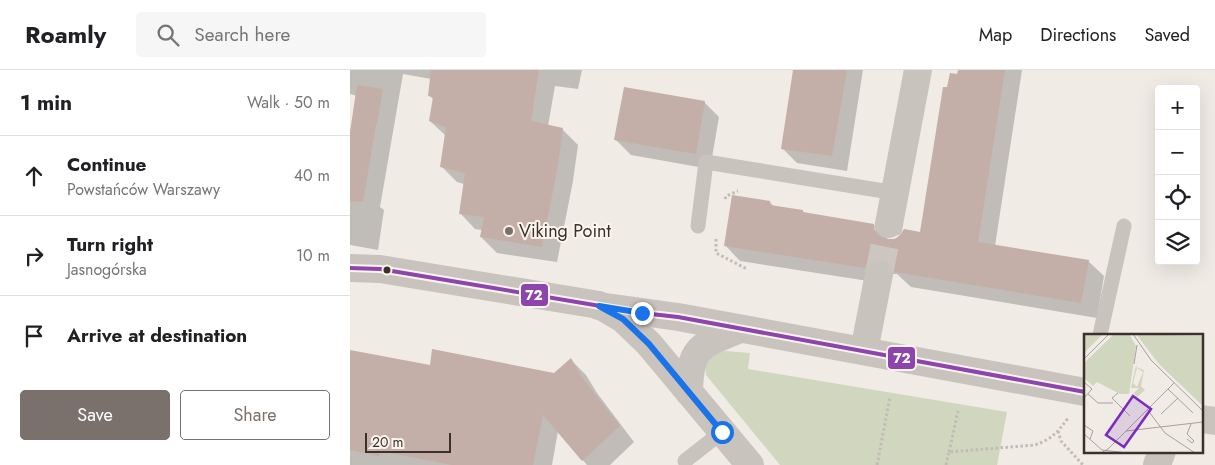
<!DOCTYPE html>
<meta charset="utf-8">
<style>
body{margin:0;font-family:Jost,sans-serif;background:#f6f6f6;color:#202124}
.controls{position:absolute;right:15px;top:15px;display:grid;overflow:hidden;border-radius:5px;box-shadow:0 5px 20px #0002}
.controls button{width:45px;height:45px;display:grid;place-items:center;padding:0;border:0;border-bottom:1px solid #e0e0e0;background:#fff;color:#202124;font:25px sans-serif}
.scale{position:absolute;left:15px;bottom:12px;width:86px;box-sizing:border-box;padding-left:5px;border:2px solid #3b302b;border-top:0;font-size:14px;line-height:18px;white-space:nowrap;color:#3b302b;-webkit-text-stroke:4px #fbf5ee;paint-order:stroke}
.stop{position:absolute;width:15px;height:15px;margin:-11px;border:4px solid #1a73e8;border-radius:50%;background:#fff}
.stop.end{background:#1a73e8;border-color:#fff;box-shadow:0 1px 5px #0008}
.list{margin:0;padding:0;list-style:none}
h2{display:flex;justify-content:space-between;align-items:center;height:65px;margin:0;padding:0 20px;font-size:21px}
h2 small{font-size:16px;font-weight:400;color:#757577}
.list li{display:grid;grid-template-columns:32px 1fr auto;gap:15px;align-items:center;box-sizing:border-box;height:80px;padding:0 20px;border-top:1px solid #e0e0e0}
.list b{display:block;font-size:19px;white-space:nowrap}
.list p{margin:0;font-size:16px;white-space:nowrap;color:#757577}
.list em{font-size:16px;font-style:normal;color:#757577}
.actions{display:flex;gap:10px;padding:15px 20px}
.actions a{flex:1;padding:11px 0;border:1px solid #7a716c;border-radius:5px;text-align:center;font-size:18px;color:#7a716c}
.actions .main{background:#7a716c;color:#fff}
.icon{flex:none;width:28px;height:28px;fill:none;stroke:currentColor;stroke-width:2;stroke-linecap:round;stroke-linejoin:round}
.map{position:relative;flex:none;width:865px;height:395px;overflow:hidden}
header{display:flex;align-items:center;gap:30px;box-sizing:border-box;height:70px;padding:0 25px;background:#fff;border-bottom:1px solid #e0e0e0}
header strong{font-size:24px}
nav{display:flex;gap:28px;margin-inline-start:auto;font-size:18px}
.search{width:350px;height:45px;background:#f6f6f6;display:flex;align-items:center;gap:12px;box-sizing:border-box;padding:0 18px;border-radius:5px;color:#757577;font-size:19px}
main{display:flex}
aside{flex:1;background:#fff}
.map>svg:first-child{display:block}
.green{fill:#d1d6bf}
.shadow{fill:#0003}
.building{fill:#c3afa7}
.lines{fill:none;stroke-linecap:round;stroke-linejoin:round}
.minor-tunnel{stroke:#ccc6c0;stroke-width:28;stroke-dasharray:28 14;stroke-linecap:butt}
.path{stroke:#c2bbb6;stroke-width:3;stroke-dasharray:2.5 2.5;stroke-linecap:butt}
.service{stroke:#c9c3be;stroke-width:15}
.minor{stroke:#c9c3be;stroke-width:28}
.tertiary{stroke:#c9c3be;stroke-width:28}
.bus-1-casing{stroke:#fbf5ee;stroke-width:8}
.bus-1{stroke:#8e44ad;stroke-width:4}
.route{stroke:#1a73e8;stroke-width:6}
.poi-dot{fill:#7a716c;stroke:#fbf5ee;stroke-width:2}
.bus-dot{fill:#3b302b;stroke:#fbf5ee;stroke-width:2}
.labels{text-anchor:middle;stroke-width:4;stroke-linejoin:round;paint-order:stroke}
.poi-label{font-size:18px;fill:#3b302b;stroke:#fbf5ee;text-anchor:start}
.inset-road{fill:none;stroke:#a8a09b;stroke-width:1}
.view{fill:#7b2cbf;fill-opacity:0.15;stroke:#7b2cbf;stroke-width:2.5}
.inset-edge{fill:none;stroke:#3b302b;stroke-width:2.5}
.line-badge{stroke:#fbf5ee;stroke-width:2}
.badge-label{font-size:14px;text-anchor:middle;font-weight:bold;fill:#fff}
</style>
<header>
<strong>Roamly</strong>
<div class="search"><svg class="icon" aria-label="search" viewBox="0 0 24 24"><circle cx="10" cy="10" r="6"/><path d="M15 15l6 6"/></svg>Search here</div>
<nav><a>Map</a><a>Directions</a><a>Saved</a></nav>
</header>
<main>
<aside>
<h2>1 min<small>Walk · 50 m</small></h2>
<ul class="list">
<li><svg class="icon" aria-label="ahead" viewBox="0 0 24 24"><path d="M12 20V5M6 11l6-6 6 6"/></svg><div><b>Continue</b><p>Powstańców Warszawy</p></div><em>40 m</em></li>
<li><svg class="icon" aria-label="right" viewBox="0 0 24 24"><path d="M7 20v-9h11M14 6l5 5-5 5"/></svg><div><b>Turn right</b><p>Jasnogórska</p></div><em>10 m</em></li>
<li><svg class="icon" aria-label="arrive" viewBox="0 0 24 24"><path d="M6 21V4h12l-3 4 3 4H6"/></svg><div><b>Arrive at destination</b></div></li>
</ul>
<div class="actions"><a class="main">Save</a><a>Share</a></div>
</aside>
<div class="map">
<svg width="865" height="395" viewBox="0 0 865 395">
<rect width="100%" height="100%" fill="#f0ebe5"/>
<!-- green -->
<polygon class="green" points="376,281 400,283 398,299 657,342 647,395 430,395 356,305 355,294 363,283"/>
<!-- shadow -->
<g class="shadow">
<polygon points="0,0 232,0 228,19 205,16 198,56 212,59 228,75 223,111 207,192 147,183 131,167 132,160 125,159 110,143 114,114 107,112 91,96 96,66 80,51 84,30 79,25 81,9 53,4 30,137 34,140 28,180 0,175 0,65 7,26 0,24"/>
<polygon points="445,0 513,0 497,101 447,93 432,78"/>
<polygon points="609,0 672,0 645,176 738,191 754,206 747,248 561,217 547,204 539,204 531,213 390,191 375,175 420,132 424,137 452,141 455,144 523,155 539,170 571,163 598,19 608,6"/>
<polygon points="354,32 369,47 360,99 281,85 266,70"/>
<polygon points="0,282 81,297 204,304 221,290 236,305 247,323 284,372 260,395 237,395 208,361 202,395 0,395"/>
</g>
<!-- building -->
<g class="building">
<polygon points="81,0 189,0 181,51 213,58 208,95 192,177 130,167 134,147 109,144 115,103 90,97 96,57 79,51 83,27 78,26"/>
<polygon points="443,0 497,0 482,86 431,79"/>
<polygon points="608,0 655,0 628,172 739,190 731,233 544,202 540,193 532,189 523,189 518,193 515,198 374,176 382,125 420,131 420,135 453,140 453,142 524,154 524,160 528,165 537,169 545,169 550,165 554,159 570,162 593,17 597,17 600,3 607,4"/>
<polygon points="7,15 33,19 27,54 26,54 13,132 0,131 0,62"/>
<polygon points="274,17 355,31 346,84 264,70"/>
<polygon points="82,279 204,303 221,288 231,306 270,356 232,391 193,345 183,395 102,395 30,381 29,386 0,380 0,280 80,295"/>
</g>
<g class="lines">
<!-- minor-tunnel -->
<polyline class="minor-tunnel" points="529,204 539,154"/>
<!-- path -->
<g class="path">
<polyline points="375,129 376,126 388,121"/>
<polyline points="366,169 366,183 397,199"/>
<polyline points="708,361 711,371 733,395"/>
<polyline points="599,382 608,341"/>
<polyline points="527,395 540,327"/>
<path d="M596,395L599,382L685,375C702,369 708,362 718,348"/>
</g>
<!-- service -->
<g class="service">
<polyline points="348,156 356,92 546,123"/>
<polyline points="750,265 774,156"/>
<polyline points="335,391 372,362"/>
</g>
<!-- minor -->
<g class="minor">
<polyline points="539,154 568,0"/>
<polyline points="249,236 328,247 735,322"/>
<polyline points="514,281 529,204"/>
<path d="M339,322C340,275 351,276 390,259"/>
<polyline points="851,349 865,351"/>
<polyline points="807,395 812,381"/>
</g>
<!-- tertiary -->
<polyline class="tertiary" points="0,198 30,199 249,235 273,249 299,274 400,395"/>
<!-- bus-1 casing -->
<g class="bus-1-casing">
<polyline id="bus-1" points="0,198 30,199 292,243 328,247 735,322"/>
</g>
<!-- bus-1 -->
<use href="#bus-1" class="bus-1"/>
</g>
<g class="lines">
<!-- route -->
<polyline class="route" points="292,243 249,236 273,249 299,274 372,362"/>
</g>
<!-- markers -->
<circle class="poi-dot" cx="159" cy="161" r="5"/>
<circle class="bus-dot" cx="37" cy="200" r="4.5"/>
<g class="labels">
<!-- poi labels -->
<g class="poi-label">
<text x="169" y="167">Viking Point</text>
</g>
</g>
<!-- overview -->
<g transform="translate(734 264)">
<rect width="119" height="119" fill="#f0ebe5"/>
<path d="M0,0H19L0,19ZM45,0L52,12L45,60H36L13,48L9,52L7,50L0,44V29L30,0ZM52,0L119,2V72L75,30ZM53,27L52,33L60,36L57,52L61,56L53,63L50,59L55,54H47ZM53,34L59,38L53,53L49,49Z" fill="#d1d6bf" fill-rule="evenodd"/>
<path class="inset-road" d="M49,0L67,26L119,77M0,25L25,0M50,30L53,11M0,48L8,55L0,64M84,55L109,79M34,59L28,64L46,82M4,60L14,69H29M63,75L81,99L111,119M77,80L94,64M0,91L9,97L6,105M42,97L119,88M0,100L18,116L43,119M103,105L108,109L110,107L103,100L107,90M17,119L24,115L90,49"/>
<path class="view" d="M49,62L67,75L40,113L22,101Z"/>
<rect width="119" height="119" class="inset-edge"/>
</g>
<g class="line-badge">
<rect x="170" y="213" width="29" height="24" rx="5" fill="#8e44ad"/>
<rect x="537" y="276" width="29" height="24" rx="5" fill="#8e44ad"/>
</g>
<g class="badge-label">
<text x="184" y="230">72</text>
<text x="552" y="293">72</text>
</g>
</svg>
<div class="controls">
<button>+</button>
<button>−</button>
<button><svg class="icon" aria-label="locate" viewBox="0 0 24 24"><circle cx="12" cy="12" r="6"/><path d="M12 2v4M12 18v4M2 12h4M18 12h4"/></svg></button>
<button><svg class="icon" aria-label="layers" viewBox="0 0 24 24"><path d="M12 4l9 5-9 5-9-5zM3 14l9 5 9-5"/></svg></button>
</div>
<div class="scale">20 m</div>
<div class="stop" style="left:372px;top:362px"></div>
<div class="stop end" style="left:292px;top:243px"></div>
</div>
</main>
